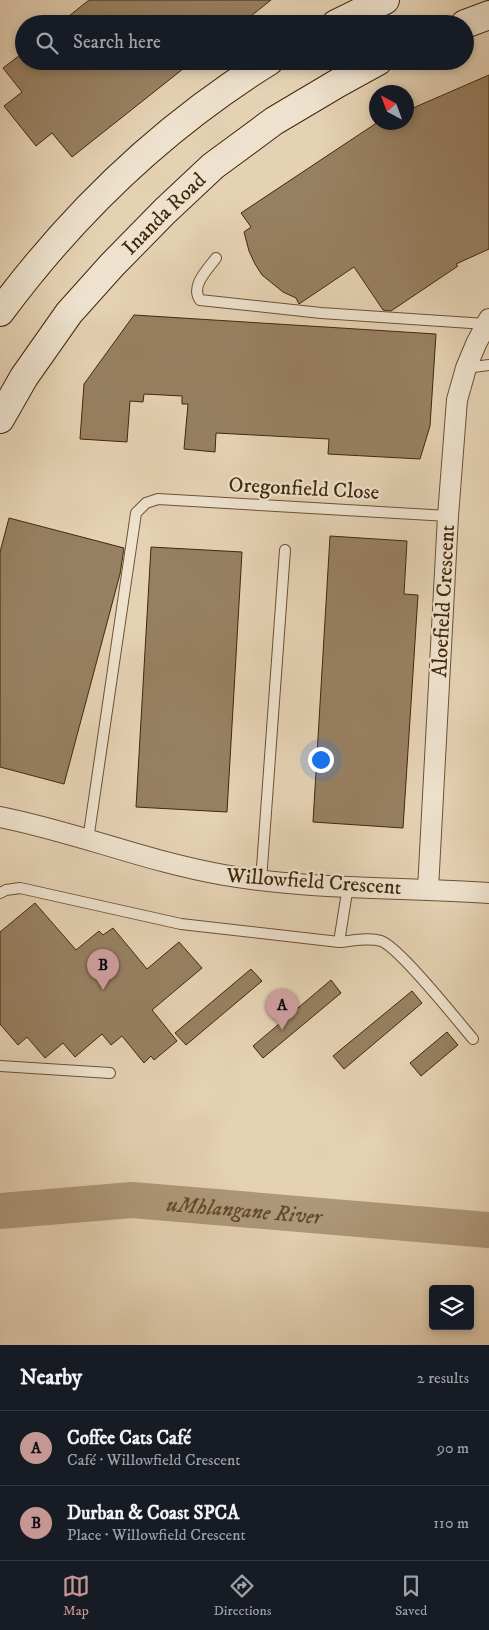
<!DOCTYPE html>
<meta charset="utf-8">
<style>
body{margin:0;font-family:"IM FELL DW Pica",serif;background:#242831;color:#f1f3f6}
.controls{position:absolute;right:15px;bottom:15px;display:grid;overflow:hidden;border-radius:5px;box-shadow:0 2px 8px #0003}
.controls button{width:45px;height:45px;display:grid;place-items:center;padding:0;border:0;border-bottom:1px solid #363941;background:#171b24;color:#f1f3f6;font:25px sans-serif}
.compass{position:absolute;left:369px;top:85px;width:45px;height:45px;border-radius:50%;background:#171b24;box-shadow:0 2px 8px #0003;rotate:319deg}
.you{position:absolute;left:320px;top:759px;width:18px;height:18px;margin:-12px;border:4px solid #fff;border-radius:50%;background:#1a73e8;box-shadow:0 0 0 8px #1a73e833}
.badge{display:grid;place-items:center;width:32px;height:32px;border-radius:50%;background:#c59692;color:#111;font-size:16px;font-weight:700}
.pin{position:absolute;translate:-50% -41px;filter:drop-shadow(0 1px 2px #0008)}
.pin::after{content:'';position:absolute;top:26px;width:18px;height:15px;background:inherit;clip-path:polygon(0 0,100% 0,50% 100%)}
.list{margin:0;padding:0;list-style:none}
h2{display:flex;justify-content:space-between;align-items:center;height:65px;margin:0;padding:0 20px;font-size:21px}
h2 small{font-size:16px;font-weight:400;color:#9ea1a6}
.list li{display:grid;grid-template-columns:32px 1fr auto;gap:15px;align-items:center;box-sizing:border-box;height:75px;padding:0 20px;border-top:1px solid #363941}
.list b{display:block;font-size:19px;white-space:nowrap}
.list p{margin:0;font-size:16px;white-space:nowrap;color:#9ea1a6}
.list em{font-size:16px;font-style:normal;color:#9ea1a6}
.icon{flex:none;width:28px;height:28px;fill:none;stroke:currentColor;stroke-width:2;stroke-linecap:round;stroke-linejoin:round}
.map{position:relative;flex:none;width:489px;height:1345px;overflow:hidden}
.search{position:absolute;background:#171b24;box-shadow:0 2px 8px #0003;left:15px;right:15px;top:15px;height:55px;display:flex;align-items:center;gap:12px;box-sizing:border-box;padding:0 18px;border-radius:28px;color:#9ea1a6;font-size:19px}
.sheet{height:215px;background:#171b24}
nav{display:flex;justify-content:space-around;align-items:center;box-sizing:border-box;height:70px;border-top:1px solid #363941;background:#171b24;font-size:14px;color:#9ea1a6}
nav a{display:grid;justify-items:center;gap:2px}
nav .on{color:#c59692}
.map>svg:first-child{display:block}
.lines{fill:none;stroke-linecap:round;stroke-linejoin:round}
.river{stroke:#ae987a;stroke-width:36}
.building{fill:#978062;stroke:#42270a}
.service-casing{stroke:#6b5234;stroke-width:12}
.minor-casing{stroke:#6b5234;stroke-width:22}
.secondary-casing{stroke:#42270a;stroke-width:30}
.service{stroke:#eee2ce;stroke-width:10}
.minor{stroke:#eee2ce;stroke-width:20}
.secondary{stroke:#eee2ce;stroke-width:28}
.labels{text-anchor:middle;stroke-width:4.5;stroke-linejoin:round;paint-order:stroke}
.street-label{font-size:21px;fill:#42270a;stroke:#eee2ce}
.water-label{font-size:22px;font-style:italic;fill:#62492c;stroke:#eee2ce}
</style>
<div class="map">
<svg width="489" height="1345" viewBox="0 0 489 1345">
<rect width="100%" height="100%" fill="#e5d2b4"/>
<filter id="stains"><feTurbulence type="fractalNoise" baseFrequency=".004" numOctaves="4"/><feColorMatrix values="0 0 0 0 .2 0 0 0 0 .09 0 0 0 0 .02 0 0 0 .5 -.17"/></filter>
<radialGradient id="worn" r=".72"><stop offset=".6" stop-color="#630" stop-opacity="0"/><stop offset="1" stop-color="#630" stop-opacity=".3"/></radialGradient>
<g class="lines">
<!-- river -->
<path class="river" id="s1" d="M0,1211L132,1200L489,1230"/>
</g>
<!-- building -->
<g class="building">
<polygon points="89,0 271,0 241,24 59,24"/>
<polygon points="24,52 24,61 193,61 72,157 52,133 36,146 4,106 22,92 3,68"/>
<polygon points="489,75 489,249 456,264 458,266 391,311 383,310 354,267 299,304 296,298 283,292 262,275 255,264 249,251 244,232 251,227 241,213 378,122 406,122 406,111"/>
<polygon points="134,315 436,334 430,426 420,459 328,454 329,439 216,433 215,452 184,449 188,404 182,404 182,396 144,394 143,402 130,401 127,442 80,439 84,384"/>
<polygon points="9,518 124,548 120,574 64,784 0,767 0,552"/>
<polygon points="330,536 407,541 404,594 418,595 403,828 313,822"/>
<polygon points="151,547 242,552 227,812 136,807"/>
<polygon points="35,903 76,950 99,931 103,935 113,928 147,969 179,942 202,968 152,1010 177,1041 154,1060 151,1056 144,1063 122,1036 111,1045 102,1034 75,1057 63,1043 45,1058 27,1037 18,1045 0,1024 0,932"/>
<polygon points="251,969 262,981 186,1045 175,1033"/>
<polygon points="331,980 341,993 263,1058 253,1046"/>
<polygon points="412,991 422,1003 344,1069 333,1056"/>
<polygon points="447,1032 458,1045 421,1076 410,1063"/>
</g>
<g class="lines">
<!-- service casing -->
<g class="service-casing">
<g id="service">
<path d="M216,258C208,269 190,286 200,300L321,313L486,324"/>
<polyline points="466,368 489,365"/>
<polyline points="88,840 136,513 146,503 158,499 448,516"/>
<polyline points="261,881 285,550"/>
<polyline points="0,893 6,890 20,888 181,924 339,942 348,886"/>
<path d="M339,942C351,941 369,937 381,941C399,947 457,1020 473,1039"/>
<polyline points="0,1066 110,1073"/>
</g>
</g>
<!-- minor casing -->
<g class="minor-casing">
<g id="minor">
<path d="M0,817C76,832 148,862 224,875C311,890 401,887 489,893"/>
<polyline points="428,889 448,516 457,400 466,368 476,344 489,319"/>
</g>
</g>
<!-- secondary casing -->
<g class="secondary-casing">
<g id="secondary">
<polyline points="336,24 385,0"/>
<polyline points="465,24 489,15"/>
<path d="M0,312C74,212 163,127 269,61"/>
<path id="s2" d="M0,419L24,377L69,313L112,265L165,211L213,166L274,121L338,83L378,61"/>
</g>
</g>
<!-- service -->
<use href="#service" class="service"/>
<!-- minor -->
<use href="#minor" class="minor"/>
<!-- secondary -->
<use href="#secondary" class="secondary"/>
</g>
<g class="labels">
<!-- street labels -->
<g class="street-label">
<text dy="7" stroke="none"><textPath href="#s2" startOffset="264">Inanda Road</textPath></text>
<text transform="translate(304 488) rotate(3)" y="7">Oregonfield Close</text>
<text transform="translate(443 601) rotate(-87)" y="7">Aloefield Crescent</text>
<text transform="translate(314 881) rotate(4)" y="7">Willowfield Crescent</text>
</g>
<!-- water labels -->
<g class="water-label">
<text dy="8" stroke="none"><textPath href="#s1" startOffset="245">uMhlangane River</textPath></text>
</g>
</g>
<rect width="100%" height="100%" filter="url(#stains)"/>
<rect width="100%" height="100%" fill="url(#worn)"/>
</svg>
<div class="controls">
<button><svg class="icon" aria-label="layers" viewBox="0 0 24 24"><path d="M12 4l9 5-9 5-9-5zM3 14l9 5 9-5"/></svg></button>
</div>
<svg class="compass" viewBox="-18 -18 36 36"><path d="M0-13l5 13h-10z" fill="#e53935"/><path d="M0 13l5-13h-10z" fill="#9ea1a6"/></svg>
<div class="you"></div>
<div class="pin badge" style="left:282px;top:1030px">A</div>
<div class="pin badge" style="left:103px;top:990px">B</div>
<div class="search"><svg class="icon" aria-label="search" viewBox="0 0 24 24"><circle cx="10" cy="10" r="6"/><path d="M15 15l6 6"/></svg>Search here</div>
</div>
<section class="sheet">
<h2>Nearby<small>2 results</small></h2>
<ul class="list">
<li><span class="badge">A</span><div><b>Coffee Cats Café</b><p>Café · Willowfield Crescent</p></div><em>90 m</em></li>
<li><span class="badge">B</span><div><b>Durban &amp; Coast SPCA</b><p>Place · Willowfield Crescent</p></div><em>110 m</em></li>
</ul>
</section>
<nav>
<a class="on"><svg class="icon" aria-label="map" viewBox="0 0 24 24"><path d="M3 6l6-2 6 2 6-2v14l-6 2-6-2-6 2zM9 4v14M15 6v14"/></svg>Map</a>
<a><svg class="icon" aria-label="directions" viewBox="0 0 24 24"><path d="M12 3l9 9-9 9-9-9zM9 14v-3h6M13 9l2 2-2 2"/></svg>Directions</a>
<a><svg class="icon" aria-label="saved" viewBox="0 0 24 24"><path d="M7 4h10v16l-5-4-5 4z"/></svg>Saved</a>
</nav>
